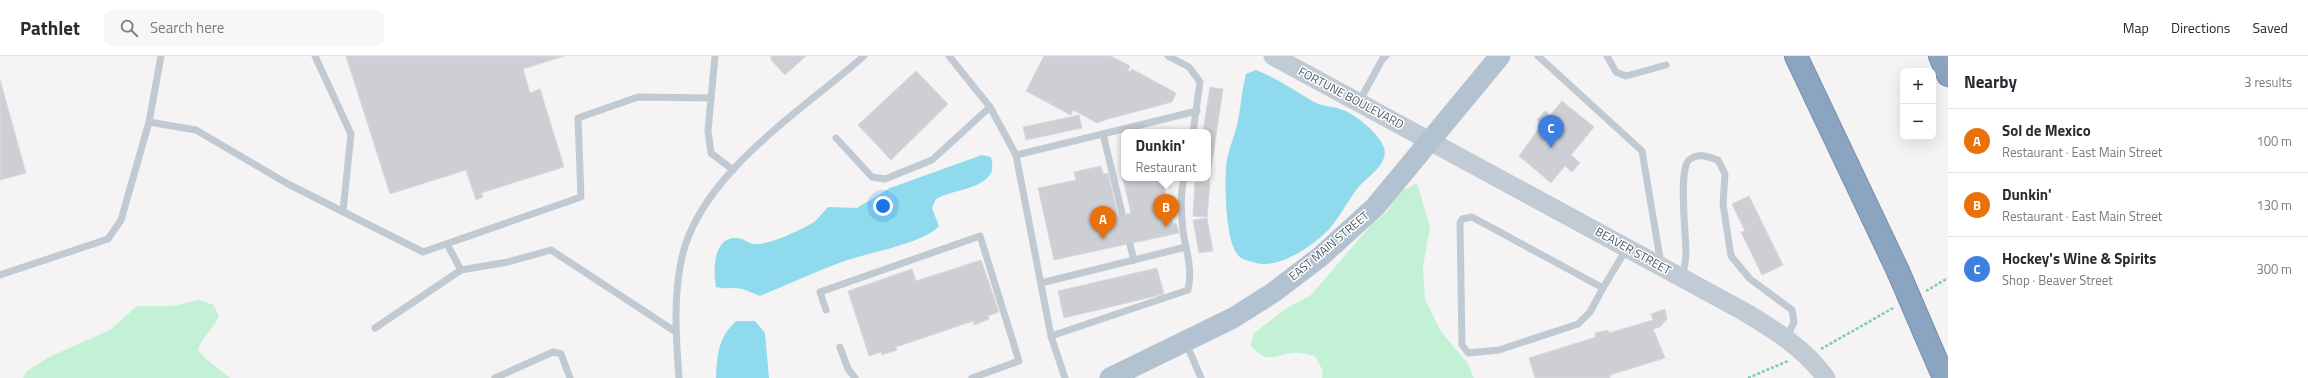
<!DOCTYPE html>
<meta charset="utf-8">
<style>
body{margin:0;font-family:"Titillium Web",sans-serif;background:#f7f7f7;color:#2b2b33}
.controls{position:absolute;right:12px;top:12px;display:grid;overflow:hidden;border-radius:8px;box-shadow:0 4px 16px #0002}
.controls button{width:36px;height:36px;display:grid;place-items:center;padding:0;border:0;border-bottom:1px solid #e1e1e2;background:#fff;color:#2b2b33;font:20px sans-serif}
.you{position:absolute;left:883px;top:150px;width:14px;height:14px;margin:-10px;border:3px solid #fff;border-radius:50%;background:#1a73e8;box-shadow:0 0 0 6px #1a73e833}
.badge{display:grid;place-items:center;width:26px;height:26px;border-radius:50%;background:#1a73e8;color:#fff;font-size:13px;font-weight:700}
.pin{position:absolute;translate:-50% -33px;filter:drop-shadow(0 1px 2px #0008)}
.pin::after{content:'';position:absolute;top:21px;width:14px;height:12px;background:inherit;clip-path:polygon(0 0,100% 0,50% 100%)}
.popup{position:absolute;left:1121px;top:73px;width:90px;height:52px;box-sizing:border-box;display:grid;place-content:center;border-radius:8px;background:#fff;filter:drop-shadow(0 1px 3px #0005);font-size:13px;white-space:nowrap;color:#7c7c81}
.popup b{font-size:15px;color:#2b2b33}
.popup::after{content:'';position:absolute;left:50%;top:100%;margin-left:-8px;border:8px solid transparent;border-top-color:#fff}
.list{margin:0;padding:0;list-style:none}
h2{display:flex;justify-content:space-between;align-items:center;height:52px;margin:0;padding:0 16px;font-size:17px}
h2 small{font-size:13px;font-weight:400;color:#7c7c81}
.list li{display:grid;grid-template-columns:26px 1fr auto;gap:12px;align-items:center;box-sizing:border-box;height:64px;padding:0 16px;border-top:1px solid #e1e1e2}
.list b{display:block;font-size:15px;white-space:nowrap}
.list p{margin:0;font-size:13px;white-space:nowrap;color:#7c7c81}
.list em{font-size:13px;font-style:normal;color:#7c7c81}
.icon{flex:none;width:22px;height:22px;fill:none;stroke:currentColor;stroke-width:2;stroke-linecap:round;stroke-linejoin:round}
.map{position:relative;flex:none;width:1948px;height:322px;overflow:hidden}
header{display:flex;align-items:center;gap:24px;box-sizing:border-box;height:56px;padding:0 20px;background:#fff;border-bottom:1px solid #e1e1e2}
header strong{font-size:19px}
nav{display:flex;gap:22px;margin-inline-start:auto;font-size:14px}
.search{width:280px;height:36px;background:#f7f7f7;display:flex;align-items:center;gap:10px;box-sizing:border-box;padding:0 14px;border-radius:8px;color:#7c7c81;font-size:15px}
main{display:flex}
aside{flex:1;background:#fff}
.map>svg:first-child{display:block}
.green{fill:#c3f1d5}
.water{fill:#90daee}
.building{fill:#cdcfd5;stroke:#d7d9de}
.lines{fill:none;stroke-linecap:round;stroke-linejoin:round}
.highway-casing{stroke:#7690ad;stroke-width:24}
.path{stroke:#7ad0a6;stroke-width:2.5;stroke-dasharray:3 2;stroke-linecap:butt}
.lane{stroke:#c1cad2;stroke-width:7}
.secondary{stroke:#c1cbd6;stroke-width:19}
.primary{stroke:#b3c2d1;stroke-width:21}
.highway{stroke:#8ba5c1;stroke-width:22}
.highway-bridge-casing{stroke:#7690ad;stroke-width:24;stroke-linecap:butt}
.highway-bridge{stroke:#8ba5c1;stroke-width:22}
.labels{text-anchor:middle;stroke-width:3;stroke-linejoin:round;paint-order:stroke}
.street-label{font-size:12px;fill:#4a5661;stroke:#fff}
</style>
<header>
<strong>Pathlet</strong>
<div class="search"><svg class="icon" aria-label="search" viewBox="0 0 24 24"><circle cx="10" cy="10" r="6"/><path d="M15 15l6 6"/></svg>Search here</div>
<nav><a>Map</a><a>Directions</a><a>Saved</a></nav>
</header>
<main>
<div class="map">
<svg width="1948" height="322" viewBox="0 0 1948 322">
<rect width="100%" height="100%" fill="#f5f3f3"/>
<!-- green -->
<g class="green">
<path d="M1417,127L1430,171L1423,211L1425,243L1441,276L1467,306L1474,322H1322L1323,315L1315,300C1309,299 1300,296 1293,297C1273,299 1268,309 1251,290L1253,278L1287,252L1311,239L1371,169L1387,156L1398,137Z"/>
<path d="M199,244L214,249L219,261C213,273 202,281 198,294L205,302L230,322H23L26,316L49,301L110,274L137,250H173Z"/>
</g>
<!-- water -->
<g class="water">
<path d="M1256,14C1277,22 1295,35 1314,46C1324,51 1333,50 1343,54C1356,59 1380,78 1384,92C1389,109 1365,122 1357,133C1346,147 1337,167 1323,179C1308,193 1277,213 1256,207C1250,205 1241,204 1237,198C1225,183 1224,122 1227,103C1230,90 1235,78 1238,65C1241,49 1242,34 1246,18Z"/>
<path d="M982,99L991,101C992,107 994,115 989,120C977,134 952,134 936,143L932,152L939,170C923,188 865,197 839,207C813,217 786,229 760,240C752,237 744,232 735,232C728,232 724,233 716,231C713,215 713,180 737,182C746,183 750,190 760,188C775,186 801,174 814,166C819,162 824,155 828,151L857,152L890,132Z"/>
<path d="M736,265H755L765,277L769,322H716C717,299 718,282 736,265Z"/>
</g>
<!-- building -->
<g class="building">
<polygon points="346,0 564,0 523,13 530,37 540,33 564,111 481,137 483,141 476,144 466,114 390,138"/>
<polygon points="771,0 806,0 785,19 771,4"/>
<polygon points="1044,0 1111,0 1130,10 1128,15 1130,16 1132,13 1176,37 1172,46 1108,63 1097,67 1073,54 1071,59 1026,35"/>
<polygon points="916,15 948,48 891,104 858,69"/>
<polygon points="0,24 26,117 0,124"/>
<polygon points="1210,31 1223,33 1209,126 1195,124 1196,122 1208,122 1208,76 1203,76"/>
<polygon points="1562,45 1594,71 1571,99 1580,107 1572,116 1565,110 1551,127 1519,100 1542,68 1537,64 1545,55 1550,59"/>
<polygon points="1079,59 1082,72 1026,84 1023,71"/>
<polygon points="1101,110 1103,118 1108,117 1118,160 1131,157 1121,114 1124,113 1124,122 1162,122 1173,168 1176,167 1179,177 1054,204 1038,132 1076,124 1074,116"/>
<polygon points="1195,126 1210,127 1207,161 1193,160"/>
<polygon points="1749,140 1783,209 1762,219 1741,176 1745,175 1732,148"/>
<polygon points="1207,162 1213,195 1199,197 1193,164"/>
<polygon points="981,204 999,256 988,260 989,263 974,269 973,265 896,291 897,294 882,299 881,296 869,300 848,235 912,213 916,225"/>
<polygon points="1157,212 1164,238 1064,262 1058,235"/>
<polygon points="1665,253 1667,263 1660,271 1653,273 1665,302 1610,319 1610,322 1535,322 1529,302 1596,281 1595,277 1608,274 1609,277 1653,264 1651,258"/>
</g>
<g class="lines">
<!-- highway casing -->
<g class="highway-casing">
<g id="highway">
<polyline points="1796,0 1898,215"/>
<polyline points="1940,0 1948,19"/>
<polyline points="1925,278 1944,322"/>
</g>
</g>
<!-- path -->
<g class="path">
<polyline points="1926,235 1948,222"/>
<polyline points="1821,293 1895,251"/>
<polyline points="1748,322 1788,305"/>
</g>
<!-- lane -->
<g class="lane">
<polyline points="315,0 351,78 343,155"/>
<polyline points="715,0 708,75 711,97 733,114"/>
<polyline points="949,0 990,51 1016,99 1051,280 1065,322"/>
<polyline points="1168,0 1189,11 1200,26 1193,76"/>
<polyline points="1538,0 1642,95 1661,208"/>
<polyline points="1607,0 1616,16 1626,20 1666,9"/>
<polyline points="1359,46 1383,2 1386,0"/>
<polyline points="149,66 196,74 288,128 423,196 581,141 578,62 638,41 711,42"/>
<polyline points="1103,78 1122,157"/>
<polyline points="836,82 872,121 885,123 932,104 990,51"/>
<polyline points="1016,99 1197,55"/>
<polyline points="447,188 461,214"/>
<polyline points="1130,189 1134,204"/>
<polyline points="0,219 108,183 121,164 149,66 161,0"/>
<path d="M1683,220C1684,212 1686,204 1686,196C1686,179 1678,114 1689,104C1698,96 1709,101 1718,104L1725,118L1723,148L1731,200L1750,223L1792,254L1794,266L1786,283"/>
<polyline points="1041,227 1186,191"/>
<polyline points="1603,232 1590,256 1578,268 1499,294 1468,297 1462,289 1460,167 1462,163 1472,161 1603,232 1627,192"/>
<polyline points="826,254 820,236 980,180 1019,305 972,322"/>
<polyline points="375,272 461,214 508,206 551,194 676,276"/>
<path d="M1051,280L1188,234C1193,213 1186,195 1183,175C1181,158 1180,139 1184,122"/>
<polyline points="1186,287 1201,322"/>
<polyline points="840,291 848,313 855,322"/>
<polyline points="495,322 553,296 561,298 570,322"/>
<path d="M679,322C676,282 673,241 682,201C701,117 803,54 864,0"/>
</g>
<!-- secondary -->
<path class="secondary" d="M1273,0L1743,255C1775,274 1804,292 1826,322"/>
<!-- primary -->
<polyline class="primary" points="1110,322 1233,262 1274,236 1320,201 1375,151 1500,0"/>
<!-- highway -->
<use href="#highway" class="highway"/>
<!-- highway-bridge casing -->
<g class="highway-bridge-casing">
<polyline id="highway-bridge" points="1898,215 1925,278"/>
</g>
<!-- highway-bridge -->
<use href="#highway-bridge" class="highway-bridge"/>
</g>
<g class="labels">
<!-- street labels -->
<g class="street-label">
<text transform="translate(1351 42) rotate(28)" y="4">FORTUNE BOULEVARD</text>
<text transform="translate(1329 190) rotate(-40)" y="4">EAST MAIN STREET</text>
<text transform="translate(1633 195) rotate(29)" y="4">BEAVER STREET</text>
</g>
</g>
</svg>
<div class="controls">
<button>+</button>
<button>−</button>
</div>
<div class="you"></div>
<div class="pin badge" style="left:1103px;top:183px;background:#e8710a">A</div>
<div class="pin badge" style="left:1166px;top:171px;background:#e8710a">B</div>
<div class="popup"><b>Dunkin'</b>Restaurant</div>
<div class="pin badge" style="left:1551px;top:92px;background:#3f7fe0">C</div>
</div>
<aside>
<h2>Nearby<small>3 results</small></h2>
<ul class="list">
<li><span class="badge" style="background:#e8710a">A</span><div><b>Sol de Mexico</b><p>Restaurant · East Main Street</p></div><em>100 m</em></li>
<li><span class="badge" style="background:#e8710a">B</span><div><b>Dunkin'</b><p>Restaurant · East Main Street</p></div><em>130 m</em></li>
<li><span class="badge" style="background:#3f7fe0">C</span><div><b>Hockey's Wine &amp; Spirits</b><p>Shop · Beaver Street</p></div><em>300 m</em></li>
</ul>
</aside>
</main>
